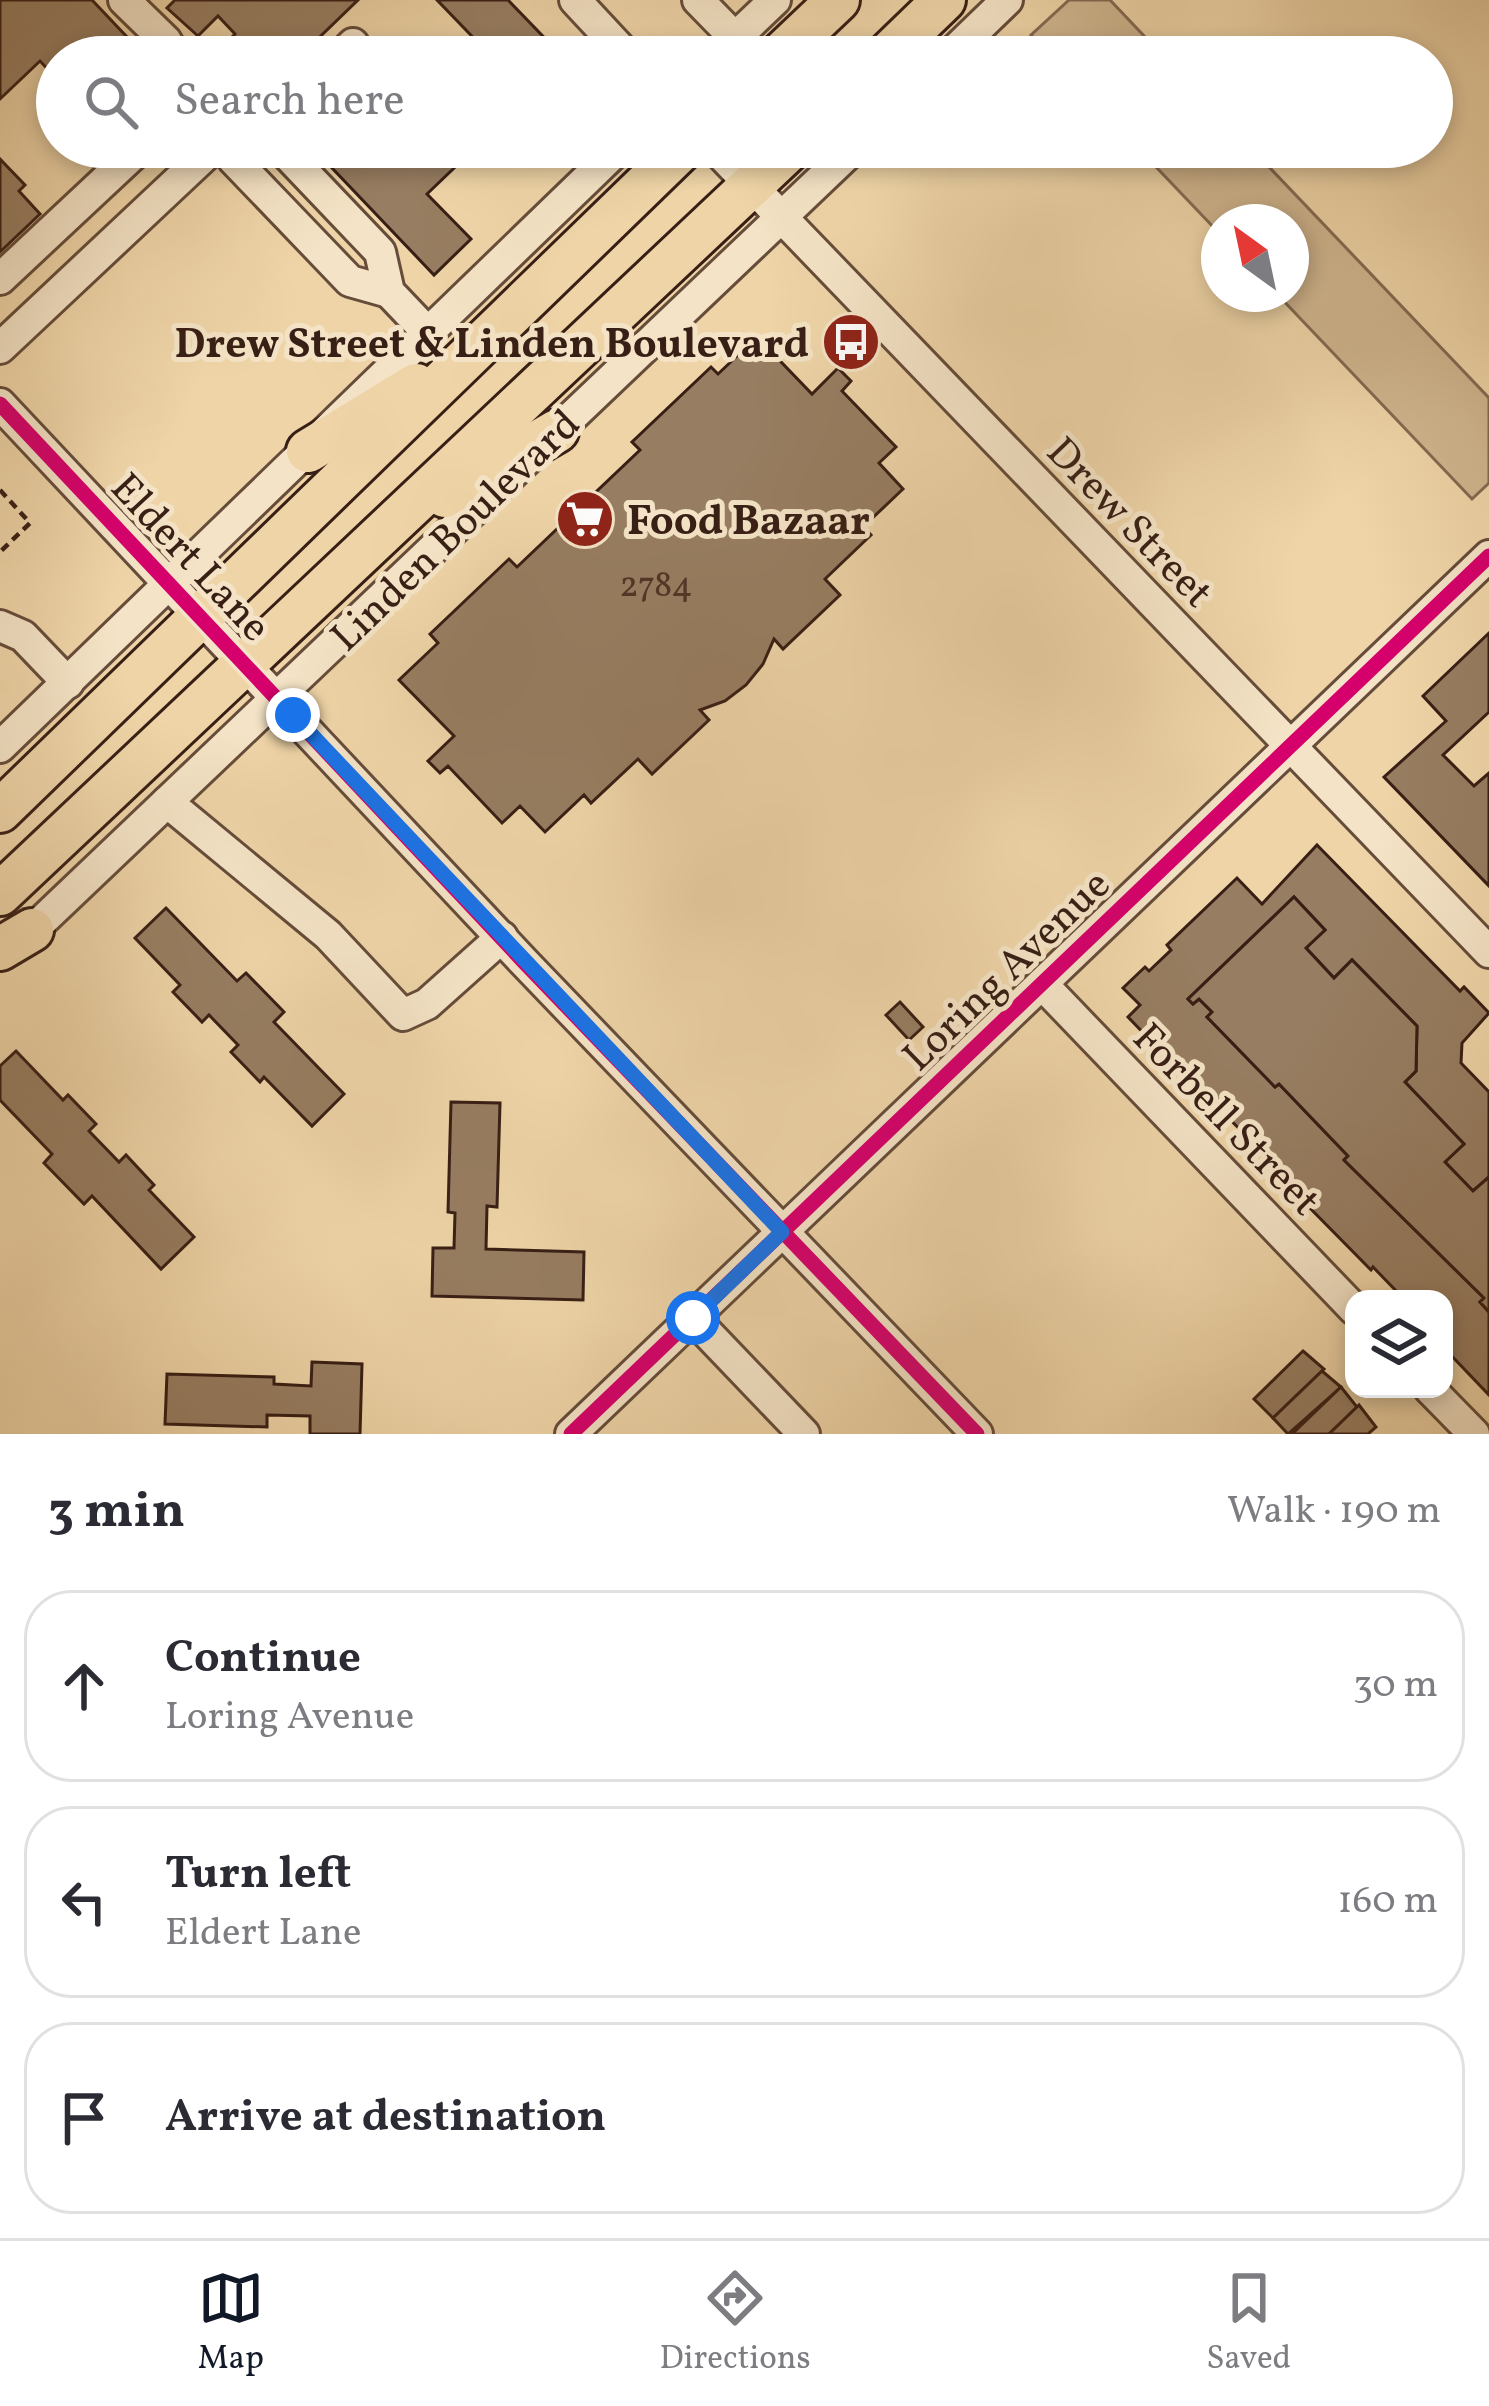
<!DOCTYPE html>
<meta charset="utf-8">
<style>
body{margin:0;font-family:Vollkorn,serif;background:#f7f7f7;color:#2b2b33}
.controls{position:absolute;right:36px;bottom:36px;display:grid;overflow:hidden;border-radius:24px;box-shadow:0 6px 18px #0003}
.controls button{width:108px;height:108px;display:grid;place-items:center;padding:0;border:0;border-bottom:3px solid #e1e1e2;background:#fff;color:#2b2b33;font:60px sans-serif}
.compass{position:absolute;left:1201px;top:204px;width:108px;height:108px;border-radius:50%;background:#fff;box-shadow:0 6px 18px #0003;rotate:327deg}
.stop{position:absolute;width:36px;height:36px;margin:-27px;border:9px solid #1a73e8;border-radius:50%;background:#fff}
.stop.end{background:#1a73e8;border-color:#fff;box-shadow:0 3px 12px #0008}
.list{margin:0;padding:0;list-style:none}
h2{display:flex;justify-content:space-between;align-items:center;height:156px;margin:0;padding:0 48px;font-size:51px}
h2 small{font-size:39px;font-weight:400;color:#7c7c81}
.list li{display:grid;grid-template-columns:78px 1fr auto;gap:36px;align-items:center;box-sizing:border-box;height:192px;margin:0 24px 24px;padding:0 24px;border:3px solid #e1e1e2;border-radius:48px}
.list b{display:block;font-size:45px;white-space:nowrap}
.list p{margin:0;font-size:39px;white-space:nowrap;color:#7c7c81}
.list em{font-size:39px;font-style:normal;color:#7c7c81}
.icon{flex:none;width:66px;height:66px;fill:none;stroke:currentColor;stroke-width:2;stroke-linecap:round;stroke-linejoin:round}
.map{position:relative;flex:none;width:1489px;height:1434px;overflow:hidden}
.search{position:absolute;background:#fff;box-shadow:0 6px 18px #0003;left:36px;right:36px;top:36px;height:132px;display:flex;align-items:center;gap:30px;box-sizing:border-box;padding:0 42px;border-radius:66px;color:#7c7c81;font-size:45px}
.sheet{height:804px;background:#fff}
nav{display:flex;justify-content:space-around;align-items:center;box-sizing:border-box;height:168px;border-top:3px solid #e1e1e2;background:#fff;font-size:33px;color:#7c7c81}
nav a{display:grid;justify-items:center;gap:6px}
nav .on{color:#111827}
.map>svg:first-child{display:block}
.green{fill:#cfb58e;stroke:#846a52;stroke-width:3}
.building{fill:#977d61;stroke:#381f15;stroke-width:3}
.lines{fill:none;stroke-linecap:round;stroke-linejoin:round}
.minor-casing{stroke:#664c3a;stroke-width:36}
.highway-casing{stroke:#381f15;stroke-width:48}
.path{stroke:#381f15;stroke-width:4.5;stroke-dasharray:9 6;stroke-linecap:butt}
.minor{stroke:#f4e3c6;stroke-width:30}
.highway{stroke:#eed4a7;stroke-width:42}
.cycleway-casing{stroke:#f4e3c6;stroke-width:22}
.cycleway{stroke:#d6006c;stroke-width:15}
.route{stroke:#1a73e8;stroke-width:15}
.labels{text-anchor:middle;stroke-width:10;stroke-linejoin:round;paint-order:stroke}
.number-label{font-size:36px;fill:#503628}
.poi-label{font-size:42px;font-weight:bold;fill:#381f15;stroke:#f4e3c6;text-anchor:end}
.street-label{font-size:42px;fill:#381f15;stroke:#f4e3c6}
</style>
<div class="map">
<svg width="1489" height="1434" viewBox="0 0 1489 1434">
<rect width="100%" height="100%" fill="#eed4a7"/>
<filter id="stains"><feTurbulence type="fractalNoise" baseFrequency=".00167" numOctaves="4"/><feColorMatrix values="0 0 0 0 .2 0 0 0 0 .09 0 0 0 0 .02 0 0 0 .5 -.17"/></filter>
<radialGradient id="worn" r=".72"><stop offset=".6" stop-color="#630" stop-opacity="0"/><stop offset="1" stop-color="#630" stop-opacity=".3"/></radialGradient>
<!-- green -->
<g class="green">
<polygon points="1069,0 1110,0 1164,57 1052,57 1031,35"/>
<polygon points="1137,147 1250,147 1489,398 1489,483 1472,499 1277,294 1291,294 1291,222 1219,222 1219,233"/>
</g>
<!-- building -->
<g class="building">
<polygon points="0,0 92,0 146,57 57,57 57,79 40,61 0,99"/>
<polygon points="175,0 358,0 299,57 241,57 227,42 235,34 218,16 198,36 167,8"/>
<polygon points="437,0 508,0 563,57 492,57"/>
<polygon points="312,147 382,147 397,163 413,147 476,147 427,194 471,239 434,275"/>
<polygon points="0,159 25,185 19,191 40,214 0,252"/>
<polygon points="757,337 812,394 838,368 851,381 842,391 896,447 879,463 903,489 863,527 871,535 825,579 840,595 783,649 774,639 763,664 746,685 725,701 700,710 709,720 652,774 638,759 591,803 584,795 545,832 520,806 502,823 448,766 440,773 428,761 454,736 399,680 438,643 430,634 509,559 517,567 640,450 632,442 711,367 718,374"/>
<polygon points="1489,633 1489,712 1443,755 1474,786 1489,773 1489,886 1384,777 1446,721 1423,696"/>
<polygon points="1317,845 1460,991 1464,987 1489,1013 1462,1043 1461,1063 1489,1092 1489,1177 1473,1191 1445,1162 1464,1144 1405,1082 1416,1071 1417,1026 1352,960 1334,978 1306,948 1325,930 1294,897 1188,999 1193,1004 1199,999 1212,1012 1207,1017 1275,1087 1279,1084 1348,1156 1344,1160 1484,1298 1480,1302 1489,1312 1489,1395 1444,1348 1444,1299 1404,1299 1373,1267 1371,1270 1303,1201 1308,1196 1167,1058 1173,1053 1160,1040 1155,1045 1128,1017 1140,1005 1123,988 1145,967 1149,971 1171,950 1167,945 1237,878 1262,904"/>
<polygon points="1294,897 1325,930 1306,948 1334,978 1352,960 1417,1026 1416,1071 1405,1082 1464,1144 1445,1162 1473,1191 1489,1177 1489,1312 1480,1302 1484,1298 1344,1160 1348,1156 1279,1084 1275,1087 1207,1017 1212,1012 1199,999 1193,1004 1188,999"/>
<polygon points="166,908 237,981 246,973 284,1012 274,1022 344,1094 312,1126 264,1077 260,1082 231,1052 238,1045 209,1015 202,1022 173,992 180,985 135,938"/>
<polygon points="900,1002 923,1027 909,1040 886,1015"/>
<polygon points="16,1051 63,1100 68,1095 96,1124 89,1131 119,1162 126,1155 154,1185 149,1190 194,1237 161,1269 92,1196 84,1204 44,1163 52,1154 0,1100 0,1066"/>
<polygon points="451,1102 500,1103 497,1207 487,1206 486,1249 584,1252 583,1300 432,1296 433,1248 454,1248 455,1213 448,1212"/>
<polygon points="1303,1351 1324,1369 1273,1418 1254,1399"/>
<polygon points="312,1362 362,1364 360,1434 310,1434 310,1416 267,1415 267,1427 165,1424 167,1374 274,1377 274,1384 311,1386"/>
<polygon points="1322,1371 1341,1387 1288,1434 1273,1418"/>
<polygon points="1341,1387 1357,1407 1329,1434 1292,1434"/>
<polygon points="1359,1405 1376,1427 1368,1434 1329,1434"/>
</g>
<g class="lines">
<!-- minor casing -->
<g class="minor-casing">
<g id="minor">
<polyline points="124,0 166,41 175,57"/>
<polyline points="575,0 628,57"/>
<polyline points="698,0 735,38"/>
<polyline points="340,57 353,44"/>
<polyline points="715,57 775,0"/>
<polyline points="948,57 1007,0"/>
<polyline points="246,147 233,159 350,281 389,292"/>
<polyline points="280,147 380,252 389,292 429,334"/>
<polyline points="714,147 1489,952"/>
<polyline points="0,279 141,147"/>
<polyline points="0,348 214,147"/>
<polyline points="0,404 523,961 977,1434"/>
<polyline points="0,626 23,636 68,683"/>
<polyline points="0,747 620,147"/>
<polyline points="167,802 328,935 403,1015 427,1004 502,937"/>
<polyline points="21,941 855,147"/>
<polyline points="1042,984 1354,1309"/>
<polyline points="693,1318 804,1434"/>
<polyline points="1430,1389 1474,1434"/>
<polyline points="571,1434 1489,556"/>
</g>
</g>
<!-- highway casing -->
<g class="highway-casing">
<g id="highway">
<polyline points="778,57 838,0"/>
<polyline points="885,57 944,0"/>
<polyline points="308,451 416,385"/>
<polyline points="445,496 557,431"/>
<polyline points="0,811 684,147"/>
<polyline points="0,894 792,147"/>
<polyline points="0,949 32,930"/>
</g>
</g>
<!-- path -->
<polyline class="path" points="0,490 30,523 0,552"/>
<!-- minor -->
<use href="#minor" class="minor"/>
<!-- highway -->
<use href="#highway" class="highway"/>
<!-- cycleway casing -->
<g class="cycleway-casing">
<g id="cycleway">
<polyline points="0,404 523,961 977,1434"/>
<polyline points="571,1434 1489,556"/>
</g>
</g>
<!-- cycleway -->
<use href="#cycleway" class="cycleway"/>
</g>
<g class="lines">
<!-- route -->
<polyline class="route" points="293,715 782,1232 693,1318"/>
</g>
<!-- icons -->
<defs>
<g id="bus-disc" transform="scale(3)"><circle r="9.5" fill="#8f2418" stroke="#f4e3c6"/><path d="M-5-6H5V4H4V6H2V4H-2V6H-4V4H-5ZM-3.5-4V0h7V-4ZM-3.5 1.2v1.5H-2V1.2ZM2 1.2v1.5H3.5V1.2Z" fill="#fff"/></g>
<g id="supermarket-disc" transform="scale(3)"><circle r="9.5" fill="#8f2418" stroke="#f4e3c6"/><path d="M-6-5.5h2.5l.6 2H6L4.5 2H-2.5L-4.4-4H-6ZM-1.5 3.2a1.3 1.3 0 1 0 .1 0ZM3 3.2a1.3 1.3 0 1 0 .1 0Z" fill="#fff"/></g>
</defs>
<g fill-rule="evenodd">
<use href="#bus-disc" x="851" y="342"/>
<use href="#supermarket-disc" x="585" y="519"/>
</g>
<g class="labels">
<!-- number labels -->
<g class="number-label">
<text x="656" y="596">2784</text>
</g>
<!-- poi labels -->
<g class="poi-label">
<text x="809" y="357">Drew Street &amp; Linden Boulevard</text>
<text x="627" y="534" text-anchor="start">Food Bazaar</text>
</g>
<!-- street labels -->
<g class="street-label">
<text transform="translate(1131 521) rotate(46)" y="15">Drew Street</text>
<text transform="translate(454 529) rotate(-44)" y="15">Linden Boulevard</text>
<text transform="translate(192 556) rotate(47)" y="15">Eldert Lane</text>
<text transform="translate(1005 969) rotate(-44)" y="15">Loring Avenue</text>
<text transform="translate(1228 1118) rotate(46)" y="15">Forbell Street</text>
</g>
</g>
<rect width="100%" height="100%" filter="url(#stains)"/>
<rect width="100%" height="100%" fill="url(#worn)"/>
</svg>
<div class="controls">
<button><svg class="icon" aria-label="layers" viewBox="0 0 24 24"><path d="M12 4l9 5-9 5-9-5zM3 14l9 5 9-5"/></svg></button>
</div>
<svg class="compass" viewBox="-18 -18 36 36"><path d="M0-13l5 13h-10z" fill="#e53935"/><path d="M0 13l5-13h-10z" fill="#7c7c81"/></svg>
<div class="stop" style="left:693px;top:1318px"></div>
<div class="stop end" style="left:293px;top:715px"></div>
<div class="search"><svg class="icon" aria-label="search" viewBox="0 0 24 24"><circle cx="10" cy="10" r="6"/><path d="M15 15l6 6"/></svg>Search here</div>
</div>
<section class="sheet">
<h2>3 min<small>Walk · 190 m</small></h2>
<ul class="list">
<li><svg class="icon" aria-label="ahead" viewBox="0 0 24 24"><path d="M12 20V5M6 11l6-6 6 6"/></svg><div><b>Continue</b><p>Loring Avenue</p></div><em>30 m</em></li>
<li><svg class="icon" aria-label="left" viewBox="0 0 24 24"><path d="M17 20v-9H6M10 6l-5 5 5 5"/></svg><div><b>Turn left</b><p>Eldert Lane</p></div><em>160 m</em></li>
<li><svg class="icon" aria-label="arrive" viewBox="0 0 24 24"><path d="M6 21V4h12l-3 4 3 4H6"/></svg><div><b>Arrive at destination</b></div></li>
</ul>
</section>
<nav>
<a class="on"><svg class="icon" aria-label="map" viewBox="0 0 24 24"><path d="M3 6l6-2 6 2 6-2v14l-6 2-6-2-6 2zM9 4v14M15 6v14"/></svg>Map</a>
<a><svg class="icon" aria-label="directions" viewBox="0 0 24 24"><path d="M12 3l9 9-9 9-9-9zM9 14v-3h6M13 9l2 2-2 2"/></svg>Directions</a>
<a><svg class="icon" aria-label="saved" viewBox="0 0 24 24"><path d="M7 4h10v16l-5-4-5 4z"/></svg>Saved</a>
</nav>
